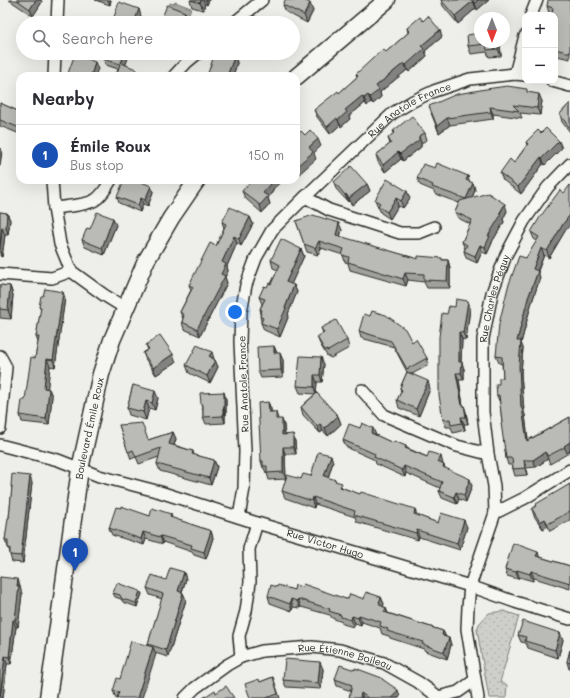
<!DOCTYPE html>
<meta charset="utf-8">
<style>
body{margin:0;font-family:Mali,sans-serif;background:#f2f2f3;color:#2b2b33}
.controls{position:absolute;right:12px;top:12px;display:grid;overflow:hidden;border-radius:8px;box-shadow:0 4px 16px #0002}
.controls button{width:36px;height:36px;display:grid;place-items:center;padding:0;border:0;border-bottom:1px solid #e1e1e2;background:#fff;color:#2b2b33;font:20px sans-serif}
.compass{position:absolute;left:474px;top:12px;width:36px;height:36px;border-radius:50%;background:#fff;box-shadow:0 4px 16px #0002;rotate:180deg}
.you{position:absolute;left:235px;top:312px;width:14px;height:14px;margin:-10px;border:3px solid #fff;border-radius:50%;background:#1a73e8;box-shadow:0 0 0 6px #1a73e833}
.badge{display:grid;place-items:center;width:26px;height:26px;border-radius:50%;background:#7c3aed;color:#fff;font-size:13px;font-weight:700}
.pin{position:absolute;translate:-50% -33px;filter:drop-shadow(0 1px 2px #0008)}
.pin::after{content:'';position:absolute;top:21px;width:14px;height:12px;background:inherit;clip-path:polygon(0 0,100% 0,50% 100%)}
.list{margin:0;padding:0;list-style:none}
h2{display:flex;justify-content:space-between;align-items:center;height:52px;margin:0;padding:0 16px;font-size:17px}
h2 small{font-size:13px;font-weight:400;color:#7c7c81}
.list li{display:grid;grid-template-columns:26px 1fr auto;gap:12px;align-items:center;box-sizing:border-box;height:60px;padding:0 16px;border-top:1px solid #e1e1e2}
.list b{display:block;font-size:15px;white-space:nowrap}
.list p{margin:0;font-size:13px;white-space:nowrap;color:#7c7c81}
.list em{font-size:13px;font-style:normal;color:#7c7c81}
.icon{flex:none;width:22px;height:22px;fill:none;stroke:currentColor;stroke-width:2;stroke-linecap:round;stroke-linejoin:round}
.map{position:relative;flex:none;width:570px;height:698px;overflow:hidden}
.search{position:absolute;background:#fff;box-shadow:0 4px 16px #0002;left:16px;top:16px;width:284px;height:44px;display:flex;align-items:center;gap:10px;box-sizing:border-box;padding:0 14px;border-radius:22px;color:#7c7c81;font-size:15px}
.panel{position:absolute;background:#fff;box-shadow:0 4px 16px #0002;left:16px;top:72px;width:284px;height:112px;border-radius:12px}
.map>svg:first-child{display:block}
.grass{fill:url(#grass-dots);stroke:#7c7c7a}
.water{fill:url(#water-ripples);stroke:#757573}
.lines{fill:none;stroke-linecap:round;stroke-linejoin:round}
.minor-casing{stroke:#2b2b2b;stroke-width:14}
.secondary-casing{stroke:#2b2b2b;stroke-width:19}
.minor{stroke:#f6f6f2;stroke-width:11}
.secondary{stroke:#f6f6f2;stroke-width:16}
.wall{fill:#a0a09d;stroke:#2b2b2b}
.shaded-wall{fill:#828280;stroke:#2b2b2b}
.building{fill:#babab7;stroke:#2b2b2b}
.labels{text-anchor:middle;stroke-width:3;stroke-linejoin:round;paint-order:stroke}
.street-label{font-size:10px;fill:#2b2b2b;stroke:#f6f6f2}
</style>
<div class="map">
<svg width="570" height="698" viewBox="0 0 570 698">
<defs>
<pattern id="grass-dots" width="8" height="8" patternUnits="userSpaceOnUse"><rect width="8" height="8" fill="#cececa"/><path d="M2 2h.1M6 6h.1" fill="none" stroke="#b1b1ae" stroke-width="1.8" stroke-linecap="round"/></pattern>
<pattern id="water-ripples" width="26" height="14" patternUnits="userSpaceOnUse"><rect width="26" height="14" fill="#a6a6a3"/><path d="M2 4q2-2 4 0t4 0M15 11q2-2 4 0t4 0" fill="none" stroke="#878785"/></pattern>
</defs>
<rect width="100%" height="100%" fill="#eeeeea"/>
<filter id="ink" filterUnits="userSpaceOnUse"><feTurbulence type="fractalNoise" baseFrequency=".025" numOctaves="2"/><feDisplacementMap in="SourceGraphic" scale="8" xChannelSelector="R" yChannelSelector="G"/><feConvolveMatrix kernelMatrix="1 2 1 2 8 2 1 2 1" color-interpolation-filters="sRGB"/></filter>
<g filter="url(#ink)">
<!-- grass -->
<polygon class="grass" points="504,611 519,616 500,682 507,685 506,698 489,698 477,630 479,624 489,613"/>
<!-- water -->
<polygon class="water" points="175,2 191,8 188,16 172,10 169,6 170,3 174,4"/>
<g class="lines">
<!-- minor casing -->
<g class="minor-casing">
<g id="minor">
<polyline points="531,15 537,0"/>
<polyline points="57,23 58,0"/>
<polyline points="234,23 262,0"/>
<polyline points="515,74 525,36"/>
<polyline points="54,76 55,53"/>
<polyline points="174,76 187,62 198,53"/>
<polyline points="552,81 570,86"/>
<polyline points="52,180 54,208 60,244 71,271 104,295 125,308"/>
<polyline points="305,197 329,210 400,233 419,233 434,227"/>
<path d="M54,208C66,206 85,206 95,200C102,196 107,187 111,180"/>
<polyline points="0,274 52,278 71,271"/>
<polyline points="0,356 6,367 0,428"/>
<polyline points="362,390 384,415 457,446 488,454"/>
<path id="s1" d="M0,445L58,460L99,476L160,492L257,523L470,586L515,602L570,619"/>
<path id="s2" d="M495,513L494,486L488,454L483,412V339L492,293L506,255L524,221L548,187L570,164"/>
<path id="s3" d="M239,517L244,488L245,451L240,342L241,312L246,285L256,258L272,230L305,197L393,113L413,101L434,91L470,79L515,74L525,75"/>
<polyline points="241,657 239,636 246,611 250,582 249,549 257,523"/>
<polyline points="438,697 458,692 475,680"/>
<path id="s4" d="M185,698L195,688L227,665L241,657L262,651L312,647L340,650L384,663L418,682L440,698"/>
<polyline points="478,698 467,629 468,607 470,586 495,513 525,498 570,470"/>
</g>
</g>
<!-- secondary casing -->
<g class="secondary-casing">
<g id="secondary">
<polyline points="296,77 387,0"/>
<path id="s5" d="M48,698L80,469L101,374L112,340L146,261L171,218L197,180"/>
</g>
</g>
<!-- minor -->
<use href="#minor" class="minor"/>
<!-- secondary -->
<use href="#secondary" class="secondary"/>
</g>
<!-- wall -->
<g class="wall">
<polygon points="9,0 41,0 42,2 33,16"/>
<polygon points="95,0 111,0 110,5"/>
<polygon points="190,0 209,0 207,5 205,4 203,10 192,7"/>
<polygon points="441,0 489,0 477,10 476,8 458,24 443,6"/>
<polygon points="570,0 570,59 557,56 556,58 555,58 555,15 549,13 547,6"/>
<polygon points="308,2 313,11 307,23 286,12 283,5"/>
<polygon points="423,21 442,37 425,51 427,56 409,72 407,70 380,92 381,97 373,104 371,102 367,106 365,103 349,116 350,119 341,127 340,125 330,134 317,117 314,110 339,93 357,77 356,74 386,52 408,33 407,28"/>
<polygon points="480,28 480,42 500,42 501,56 489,57 487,52 471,54 468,46 480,33"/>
<polygon points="235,55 237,63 233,76 209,76 208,73"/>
<polygon points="128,58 125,65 138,72 139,76 116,76 118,69 106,65 103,59"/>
<polygon points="528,92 542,101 540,115 520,113 522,118 493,114 493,119 450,125 439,133 431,113"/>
<polygon points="0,103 20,112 20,134 0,126"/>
<polygon points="570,103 570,132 562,122 560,114"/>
<polygon points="393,131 425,133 427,140 421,143 421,147 403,161 401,159 385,172 378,162 376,155 390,144 388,138 394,133"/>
<polygon points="541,133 562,148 545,165 543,164 521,194 503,180 500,173 514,163 527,145 526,142"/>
<polygon points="417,178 470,182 473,183 475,190 472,198 507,211 503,219 504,222 492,242 492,243 487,254 482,252 477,263 466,258 464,251 465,249 462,242 470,224 458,218 455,212 459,203 435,194 434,191 420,185"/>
<polygon points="334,182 367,184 370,191 352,205 349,201 348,202 336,189"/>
<polygon points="151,186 153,192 148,206 143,204 140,212 119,203 117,197"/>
<polygon points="273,189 273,191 268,198 270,204 262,213 245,198 242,191"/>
<polygon points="410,198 403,208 398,206 390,219 381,213 375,200"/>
<polygon points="0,212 7,213 10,220 8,235 5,235 2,257 0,256"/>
<polygon points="250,217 253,224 241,246 237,243 227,266 228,271 225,277 227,283 200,336 184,329 182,322 183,319 180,312 191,290 189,285 216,246 224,228 222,222"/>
<polygon points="296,221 342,230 340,237 418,259 448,260 450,268 450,288 427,288 424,282 408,280 406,286 350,270 348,263 345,262 343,255 321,248 318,255 307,252"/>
<polygon points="116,225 104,255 85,247 82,240 90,229"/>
<polygon points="565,231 549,258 544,255 538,271 540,278 531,305 521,343 523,348 521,373 524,412 525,415 528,440 570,417 570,451 567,453 567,454 550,464 548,459 536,467 526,468 527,475 515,476 513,469 512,465 508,465 506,458 502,422 500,403 497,396 499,384 503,378 502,364 499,363 496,356 526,258 537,241 534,239 531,232"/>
<polygon points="301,249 304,256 291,284 294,285 297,292 288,314 289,315 280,337 264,330 261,323 261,321 260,316 261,313 260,309 262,304 259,297 267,287 271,284 278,270 273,268 271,260"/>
<polygon points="0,285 10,286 13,295 11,319 0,318"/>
<polygon points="65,298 55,367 50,366 47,388 49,389 52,396 49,425 22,422 20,415 25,400 35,358 38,342 36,337 41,310 39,307"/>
<polygon points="468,301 470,308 466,340 462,339 461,362 464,369 464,380 459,380 463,405 466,412 468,424 464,424 465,430 453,433 451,427 446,427 443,420 447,314 455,307"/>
<polygon points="321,328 347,340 349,348 331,358 327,356 320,344 317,337 323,333"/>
<polygon points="359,331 412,342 427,358 429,365 412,374 430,389 419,416 399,408 397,400 401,392 400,388 407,372 394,347 361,338"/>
<polygon points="146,345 176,362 156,375 146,360 143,353 148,350"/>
<polygon points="274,346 277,353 283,360 283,377 261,378 258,371"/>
<polygon points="214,359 215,360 218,367 210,383 189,373 186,365"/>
<polygon points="324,364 322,382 317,382 316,393 338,416 341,424 328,436 323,431 320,433 303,415 301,407 315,394 300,393 297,386"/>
<polygon points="133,385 158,398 155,410 149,408 146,420 129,415 127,408"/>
<polygon points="226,399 226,415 225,415 225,423 206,424 203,417 203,411 201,404"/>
<polygon points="268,402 271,409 271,412 276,412 278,419 284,425 285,434 295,441 296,454 285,454 286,479 269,480 267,473 266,473 264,468 263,468 261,461"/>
<polygon points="119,425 148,440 173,432 176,439 174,445 193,451 194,455 214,460 217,467 211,485 160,471 157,464 159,457 139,464 136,457 131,459"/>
<polygon points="360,428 393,443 406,446 407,448 443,464 444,465 445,468 472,486 466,502 459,499 457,504 442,498 439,491 440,488 406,473 405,477 376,464 375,460 346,447 343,440"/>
<polygon points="333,462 328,478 336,481 343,488 438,523 467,527 460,550 419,537 418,540 357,522 355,517 315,504 314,508 285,498 282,491 301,479 311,476"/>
<polygon points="32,483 23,563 12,562 10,555 10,553 8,547 5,540 9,518 12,489 11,486"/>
<polygon points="570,484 570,520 550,531 548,526 543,529 534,516 532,509"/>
<polygon points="121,508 150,516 171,514 172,518 211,531 213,538 206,559 194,555 192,552 163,542 163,544 146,539 144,545 112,535 109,528"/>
<polygon points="540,557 570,566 570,589 534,578 533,581 519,577 518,579 507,576 505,569"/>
<polygon points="0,577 20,586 20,589 22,594 18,627 16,627 11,664 7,664 3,698 0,698"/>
<polygon points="186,579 182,592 183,593 186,600 168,657 155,653 156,654 117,698 116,698 113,691 120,679 148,646 148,644 162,599 150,595 147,588 166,580"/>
<polygon points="277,587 346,599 364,599 381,597 384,604 383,606 386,608 388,613 443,631 446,637 449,638 451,645 447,659 425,651 424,649 390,638 389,636 382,634 380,628 362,622 361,625 355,623 353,627 343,624 342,622 332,618 330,615 301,607 300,608 293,607 292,611 270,603 268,596"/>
<polygon points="140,591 142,594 137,607 123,602 121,599 115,597 113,593"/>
<polygon points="560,633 563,640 558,658 528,648 526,643 521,642 518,635"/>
<polygon points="570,650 570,669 569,669 567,662"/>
<polygon points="323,669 321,689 286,687 283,680"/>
<polygon points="273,677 280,698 250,698 260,682"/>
<polygon points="335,679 383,680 400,697 399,698 349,698 351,691 337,686"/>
</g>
<!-- shaded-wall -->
<g class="shaded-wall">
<polygon points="36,0 41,0 42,2 33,16 30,9"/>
<polygon points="108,0 111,0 110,5"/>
<polygon points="201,0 203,0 205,4 203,10 200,3"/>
<polygon points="206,0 209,0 207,5"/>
<polygon points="478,0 489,0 477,10 475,3"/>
<polygon points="473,1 476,8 458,24 455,16"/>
<polygon points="310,3 313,11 307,23 304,15"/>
<polygon points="139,9 141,16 139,23 134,23"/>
<polygon points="185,12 187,19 186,23 180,23"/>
<polygon points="440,30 442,37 425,51 427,56 409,72 406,65 421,46"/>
<polygon points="498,42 500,42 501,56 498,49"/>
<polygon points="555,51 557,56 556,58 555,56"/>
<polygon points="125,53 128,58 124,70 121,63"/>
<polygon points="235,55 237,63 233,76 227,76"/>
<polygon points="95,62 98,69 95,76 91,76"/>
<polygon points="404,63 407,70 380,92 381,97 373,104 370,97 376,86"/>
<polygon points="136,69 138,73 138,72 139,76 137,76 135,71"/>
<polygon points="539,94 542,101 540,115 537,108"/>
<polygon points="368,95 371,102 367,106 364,98"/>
<polygon points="362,96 365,103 349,116 350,119 341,127 338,120 345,110"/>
<polygon points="490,107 493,114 493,119 491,112"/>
<polygon points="337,118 340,125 330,134 327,127"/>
<polygon points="447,118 450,125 439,133 437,126"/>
<polygon points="419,136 421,143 421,147 403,161 400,154"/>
<polygon points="318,139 321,146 314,153 316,159 298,175 296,167 309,147"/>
<polygon points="559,141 562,148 545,165 542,158"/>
<polygon points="0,148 2,152 0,166"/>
<polygon points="398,152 401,159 385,172 383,165"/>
<polygon points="541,157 543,164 521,194 518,187"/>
<polygon points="468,176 470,183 466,180"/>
<polygon points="272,180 283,180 273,189 273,191 268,198 270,204 262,213 260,205 263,193 269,182"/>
<polygon points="473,183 475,190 469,206 466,199"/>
<polygon points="367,184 370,191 352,205 349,198"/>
<polygon points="151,186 153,192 148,206 145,200"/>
<polygon points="407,191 410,198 403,208 401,201"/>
<polygon points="346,194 349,201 348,202 345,195"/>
<polygon points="141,198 143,204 140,212 138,205"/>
<polygon points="396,198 398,206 390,219 387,212"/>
<polygon points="505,204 507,211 503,219 504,222 492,242 492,243 487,254 485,247 488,236"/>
<polygon points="7,213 10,220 8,235 6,228"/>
<polygon points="570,215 570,225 565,231 549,258 547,251 563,224"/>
<polygon points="250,217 253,224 241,246 239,239"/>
<polygon points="113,218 116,225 104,255 102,248"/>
<polygon points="339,223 342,230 338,242 336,235"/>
<polygon points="2,227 5,235 2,257 0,251"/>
<polygon points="234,236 237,243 227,266 228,271 225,277 227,283 200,336 197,329 221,274 222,262"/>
<polygon points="319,241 321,248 318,255 315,248"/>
<polygon points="480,245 482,252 477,263 475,256"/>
<polygon points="541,248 544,255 535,276 533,269"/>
<polygon points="301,249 304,256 289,289 286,282"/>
<polygon points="448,260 450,268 450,288 447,281"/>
<polygon points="538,271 540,278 531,305 521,343 523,348 521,373 524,412 525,415 529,448 527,441 521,408 517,341 528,298"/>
<polygon points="405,273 408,280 406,286 403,279"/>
<polygon points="294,285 297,292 288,314 289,315 280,337 277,329"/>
<polygon points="10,286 13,295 11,319 8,310"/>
<polygon points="63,292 65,298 55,367 53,360"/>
<polygon points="468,301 470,308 466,340 463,333"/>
<polygon points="459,332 462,339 461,365 462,362 464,369 464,380 461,373 459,362"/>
<polygon points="274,346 277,354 274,353"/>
<polygon points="212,352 214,359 209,356"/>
<polygon points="280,353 283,360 283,377 281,370"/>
<polygon points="173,354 176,362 156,375 153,368"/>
<polygon points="321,357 324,364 322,382 320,375"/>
<polygon points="47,359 50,366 47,395 44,388"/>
<polygon points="215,360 218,367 210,383 207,376"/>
<polygon points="456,373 459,380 464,412 462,405"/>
<polygon points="314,375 317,382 316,394 314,387"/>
<polygon points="428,381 430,389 419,416 416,409"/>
<polygon points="49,389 52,396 49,425 46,419"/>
<polygon points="155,391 158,398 155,410 152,403"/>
<polygon points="224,392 226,399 226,415 224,408"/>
<polygon points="146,401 149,408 146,420 143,412"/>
<polygon points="268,402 271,409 271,419 269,412"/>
<polygon points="464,405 466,412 468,424 466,417"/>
<polygon points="223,408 225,415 225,423 223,416"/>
<polygon points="338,416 341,424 328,436 325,428"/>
<polygon points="461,417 464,424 465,430 462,423"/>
<polygon points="282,419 284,425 285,441 282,435"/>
<polygon points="320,424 323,431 320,433 317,426"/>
<polygon points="373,428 376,435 371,433"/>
<polygon points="173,432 176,439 172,451 169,444"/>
<polygon points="293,434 295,441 296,454 293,447"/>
<polygon points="570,442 570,451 567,453 564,446"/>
<polygon points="283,447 285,454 286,479 283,472"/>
<polygon points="545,452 548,459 536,467 533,460"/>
<polygon points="331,455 333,462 326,484 324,476"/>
<polygon points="441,456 443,464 441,470 438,462"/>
<polygon points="214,460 217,467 211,485 209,478"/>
<polygon points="524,460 526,468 527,475 525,468"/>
<polygon points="404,466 406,473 405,477 402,470"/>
<polygon points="30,476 32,483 23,563 21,556"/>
<polygon points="470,479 472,486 466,502 464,495"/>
<polygon points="456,492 459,499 457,504 454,497"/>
<polygon points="313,497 315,504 314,508 312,501"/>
<polygon points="415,509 417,516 414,514"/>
<polygon points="545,519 548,526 543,529 540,522"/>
<polygon points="464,520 467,527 460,550 457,543"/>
<polygon points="417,530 419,537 418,540 416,533"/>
<polygon points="211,531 213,538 206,559 204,552"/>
<polygon points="143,532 146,539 144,545 141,539"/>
<polygon points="161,536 163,542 163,544 160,537"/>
<polygon points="538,552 540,559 536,556"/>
<polygon points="517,570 519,577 518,579 516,572"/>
<polygon points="531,571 534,578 533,581 530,574"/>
<polygon points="184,572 186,579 180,598 178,591"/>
<polygon points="18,579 22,594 18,627 15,620"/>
<polygon points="140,591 142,594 137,607 136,603"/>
<polygon points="183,593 186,600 168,657 166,650"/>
<polygon points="381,597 384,604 382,609 382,612 379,603"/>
<polygon points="291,599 293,607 292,611 290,604"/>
<polygon points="298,599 301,607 300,608 297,601"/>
<polygon points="386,608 388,615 384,612"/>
<polygon points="359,615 362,622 361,625 358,618"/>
<polygon points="352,616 355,623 353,627 351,620"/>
<polygon points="13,620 16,627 11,664 9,657"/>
<polygon points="443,631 446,638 445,641 442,635"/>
<polygon points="560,633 563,640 558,658 555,650"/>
<polygon points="449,638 451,645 447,659 444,652"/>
<polygon points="153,647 156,654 142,698 137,698"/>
<polygon points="5,656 7,664 3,698 0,698"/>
<polygon points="320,662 323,669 321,689 318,683"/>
<polygon points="398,690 400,697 399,698 392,698"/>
<polygon points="361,693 363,698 360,698"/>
</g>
<!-- building -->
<g class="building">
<polygon points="17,0 36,0 30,9"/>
<polygon points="191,0 201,0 200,3"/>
<polygon points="285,0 304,0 310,3 304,15 283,5"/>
<polygon points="441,0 478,0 475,3 473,1 455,16"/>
<polygon points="548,0 570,0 570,53 555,49 555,15 552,15 553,8 547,6"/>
<polygon points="119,2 139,9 134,23 112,23"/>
<polygon points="167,5 185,12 180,23 160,23"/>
<polygon points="254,16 270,22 269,23 251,23"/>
<polygon points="428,16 440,30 421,46 424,49 406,65 404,63 376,86 379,90 370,97 368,95 364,98 362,96 345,110 347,112 338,120 337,118 327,127 314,110 338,91 339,93 358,76 356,74 383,49 386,52 409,32 407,28 420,17 423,21"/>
<polygon points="479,28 480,28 480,42 498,42 498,49 487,50 486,44 468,46 467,35 480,33"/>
<polygon points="105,53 125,53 121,63 136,69 135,71 138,72 137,76 116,76 120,64 103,59"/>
<polygon points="215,53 228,53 235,55 227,76 216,76 208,73"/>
<polygon points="75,54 95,62 91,76 67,76"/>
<polygon points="507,86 527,89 527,92 539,94 537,108 513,105 519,111 490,107 491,112 447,118 437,126 429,106 457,94 486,89"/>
<polygon points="0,103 20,112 20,128 0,120"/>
<polygon points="570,103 570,129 560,114"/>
<polygon points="412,116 425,133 419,136 419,140 400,154 398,152 383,165 376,155 391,143 388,138 395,132 393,131"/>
<polygon points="546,128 559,141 542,158 541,157 518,187 500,173 510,159 514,163 528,144 526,142 538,130 541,133"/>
<polygon points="310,130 318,139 309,147 313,152 296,167 296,136 301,131 305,135"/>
<polygon points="437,163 468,176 466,180 473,183 466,199 432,187 433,185 417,178 423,164 435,168"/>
<polygon points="351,166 367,184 349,198 346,194 345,195 334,182"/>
<polygon points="387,179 407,191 401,201 396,198 387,212 378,206 380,203 375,200"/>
<polygon points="124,180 137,180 151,186 145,200 141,198 138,205 117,197"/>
<polygon points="252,180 256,180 257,181 257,180 272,180 269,182 271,184 263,193 268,196 260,205 242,191"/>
<polygon points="570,185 570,215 563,224 547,251 541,248 533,269 538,271 528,298 517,341 521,341 519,366 521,408 522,408 527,441 570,417 570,442 564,446 565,447 548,456 545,452 533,460 524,460 525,468 513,469 512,458 506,458 501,423 502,422 499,395 497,396 496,384 499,384 499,378 503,378 502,357 496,356 499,324 508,287 519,256 526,258 539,237 531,232 540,217 560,190 564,193"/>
<polygon points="488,193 505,204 499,214 501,215 488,236 490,236 485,247 480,245 475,256 464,251 467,245 462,242 472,220 455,212 460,201"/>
<polygon points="230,207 250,217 239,239 234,236 222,262 226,264 221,274 225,276 197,329 182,322 184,315 180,312 193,287 189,285 210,243 216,246 226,224 222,222"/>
<polygon points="0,212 7,213 6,228 2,227 0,245"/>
<polygon points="97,212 113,218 102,248 82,240 87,228 90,229"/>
<polygon points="313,215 339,223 336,235 418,259 418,256 442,258 442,260 448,260 447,281 424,280 424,274 405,273 403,279 348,262 349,257 342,255 344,249 319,241 315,248 304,244 296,221"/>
<polygon points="281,239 301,249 286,282 294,285 285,308 286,308 277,329 261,323 263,318 260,316 262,310 260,309 265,299 259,297 264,286 267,287 269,283 271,284 280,265 271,260"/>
<polygon points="0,285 10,286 8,310 0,309"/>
<polygon points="45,289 63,292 53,360 47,359 44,388 49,389 46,419 20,415 22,400 25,400 31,357 35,358 39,337 36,337 41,307 39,307 41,296 43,296"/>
<polygon points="456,299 468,301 463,333 459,332 459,362 462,362 461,373 456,373 462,405 464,405 466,417 461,417 462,423 451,425 450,419 443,420 439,395 439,337 442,313 447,314 449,306 455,307"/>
<polygon points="372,311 386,315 405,329 412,342 416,339 427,358 407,369 391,341 359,331 364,314 370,316"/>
<polygon points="336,320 347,340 328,351 324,349 317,337 324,333 321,328"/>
<polygon points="160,335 173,354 153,368 143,353 149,349 146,345"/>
<polygon points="197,345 212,352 209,356 215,360 207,376 186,365"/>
<polygon points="274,346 274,353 280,353 281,370 258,371 257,347"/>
<polygon points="300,356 321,357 320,375 314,375 314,387 297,386"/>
<polygon points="407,372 428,381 416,409 397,400 402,390 400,388"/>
<polygon points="133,385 155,391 152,403 146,401 143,412 127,408"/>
<polygon points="224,392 224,408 223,408 223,416 203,417 203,405 201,404 200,393"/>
<polygon points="317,393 338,416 325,428 320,424 317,426 301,407"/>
<polygon points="268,402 269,412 276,412 276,419 282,419 282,435 293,434 293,447 283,447 283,472 267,473 267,466 263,466 263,461 261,461 258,403"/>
<polygon points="142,423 148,440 173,432 169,444 193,451 192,454 214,460 209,478 157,464 161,448 136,457 133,450 128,452 119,425"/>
<polygon points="362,423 373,428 371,433 393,443 394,441 406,446 405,448 427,457 429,452 441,456 438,462 444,465 443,467 470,479 464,495 456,492 454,497 439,491 442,482 404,466 402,470 374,457 375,454 343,440 349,424 360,428"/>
<polygon points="318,452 331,455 324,476 336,480 335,481 342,483 340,487 360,494 361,492 415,509 414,514 438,523 441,513 464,520 457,543 417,530 416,533 354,515 355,511 313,497 312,501 282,491 287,475 301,479 303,474 311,476"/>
<polygon points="12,474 30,476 21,556 10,555 10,548 8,548 8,540 5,540 8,518 9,518 12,486 11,486"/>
<polygon points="570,484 570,511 548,524 545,519 540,522 532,509 537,505 536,504"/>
<polygon points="121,506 150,516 152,508 171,514 170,517 211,531 204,552 191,548 192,545 161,536 160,537 143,532 141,539 109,528 116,507 121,508"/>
<polygon points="513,543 538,552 536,556 570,566 570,583 531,571 530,574 517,570 516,572 505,569"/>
<polygon points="170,568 184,572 178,591 183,593 166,650 148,644 163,594 147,588 152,575 166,580"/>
<polygon points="0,577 18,579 17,586 19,586 15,620 13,620 9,657 5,656 0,696"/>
<polygon points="117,583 140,591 136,603 122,599 120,595 113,593"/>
<polygon points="303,584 346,599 348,599 350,594 364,599 366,592 381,597 379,603 380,603 380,605 386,608 384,612 443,631 442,635 443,635 443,636 449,638 444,652 422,644 423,642 387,631 388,629 380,626 381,622 359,615 358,618 352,616 351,620 341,617 341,615 329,611 330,609 298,599 297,601 291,599 290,604 268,596 271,585 277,587 278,585 294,590 295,585 302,587"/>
<polygon points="523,621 560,633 555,650 525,641 526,637 518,635"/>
<polygon points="131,641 153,647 137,698 117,698 119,692 113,691 117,678 120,679"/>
<polygon points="570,650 570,663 567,662"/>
<polygon points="285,659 320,662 318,683 283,680"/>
<polygon points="340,665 355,670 355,668 382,678 382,679 398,690 392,698 368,698 361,693 360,698 349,698 352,685 335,679"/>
<polygon points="273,677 278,694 266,698 250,698 245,684 259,679 260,682"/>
<polygon points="226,686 234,698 203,698 215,690 216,693"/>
</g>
</g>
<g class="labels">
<!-- street labels -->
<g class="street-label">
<text dy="4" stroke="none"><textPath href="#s3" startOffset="478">Rue Anatole France</textPath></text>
<text dy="4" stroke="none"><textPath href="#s2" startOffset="217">Rue Charles Péguy</textPath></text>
<text transform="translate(243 384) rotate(-92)" y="4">Rue Anatole France</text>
<text dy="4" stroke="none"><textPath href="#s5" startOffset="273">Boulevard Émile Roux</textPath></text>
<text dy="4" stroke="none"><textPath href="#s1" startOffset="340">Rue Victor Hugo</textPath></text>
<text dy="4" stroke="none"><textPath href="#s4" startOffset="176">Rue Étienne Boileau</textPath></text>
</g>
</g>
</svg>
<div class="controls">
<button>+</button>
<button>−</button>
</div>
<svg class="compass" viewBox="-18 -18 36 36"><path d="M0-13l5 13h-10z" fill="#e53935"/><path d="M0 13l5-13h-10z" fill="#7c7c81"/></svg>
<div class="you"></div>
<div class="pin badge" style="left:75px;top:571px;background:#1a4fb4">1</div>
<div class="search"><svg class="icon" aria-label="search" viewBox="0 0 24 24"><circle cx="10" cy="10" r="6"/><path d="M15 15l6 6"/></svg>Search here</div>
<section class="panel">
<h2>Nearby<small></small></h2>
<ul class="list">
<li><span class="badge" style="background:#1a4fb4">1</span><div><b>Émile Roux</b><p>Bus stop</p></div><em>150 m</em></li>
</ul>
</section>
</div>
